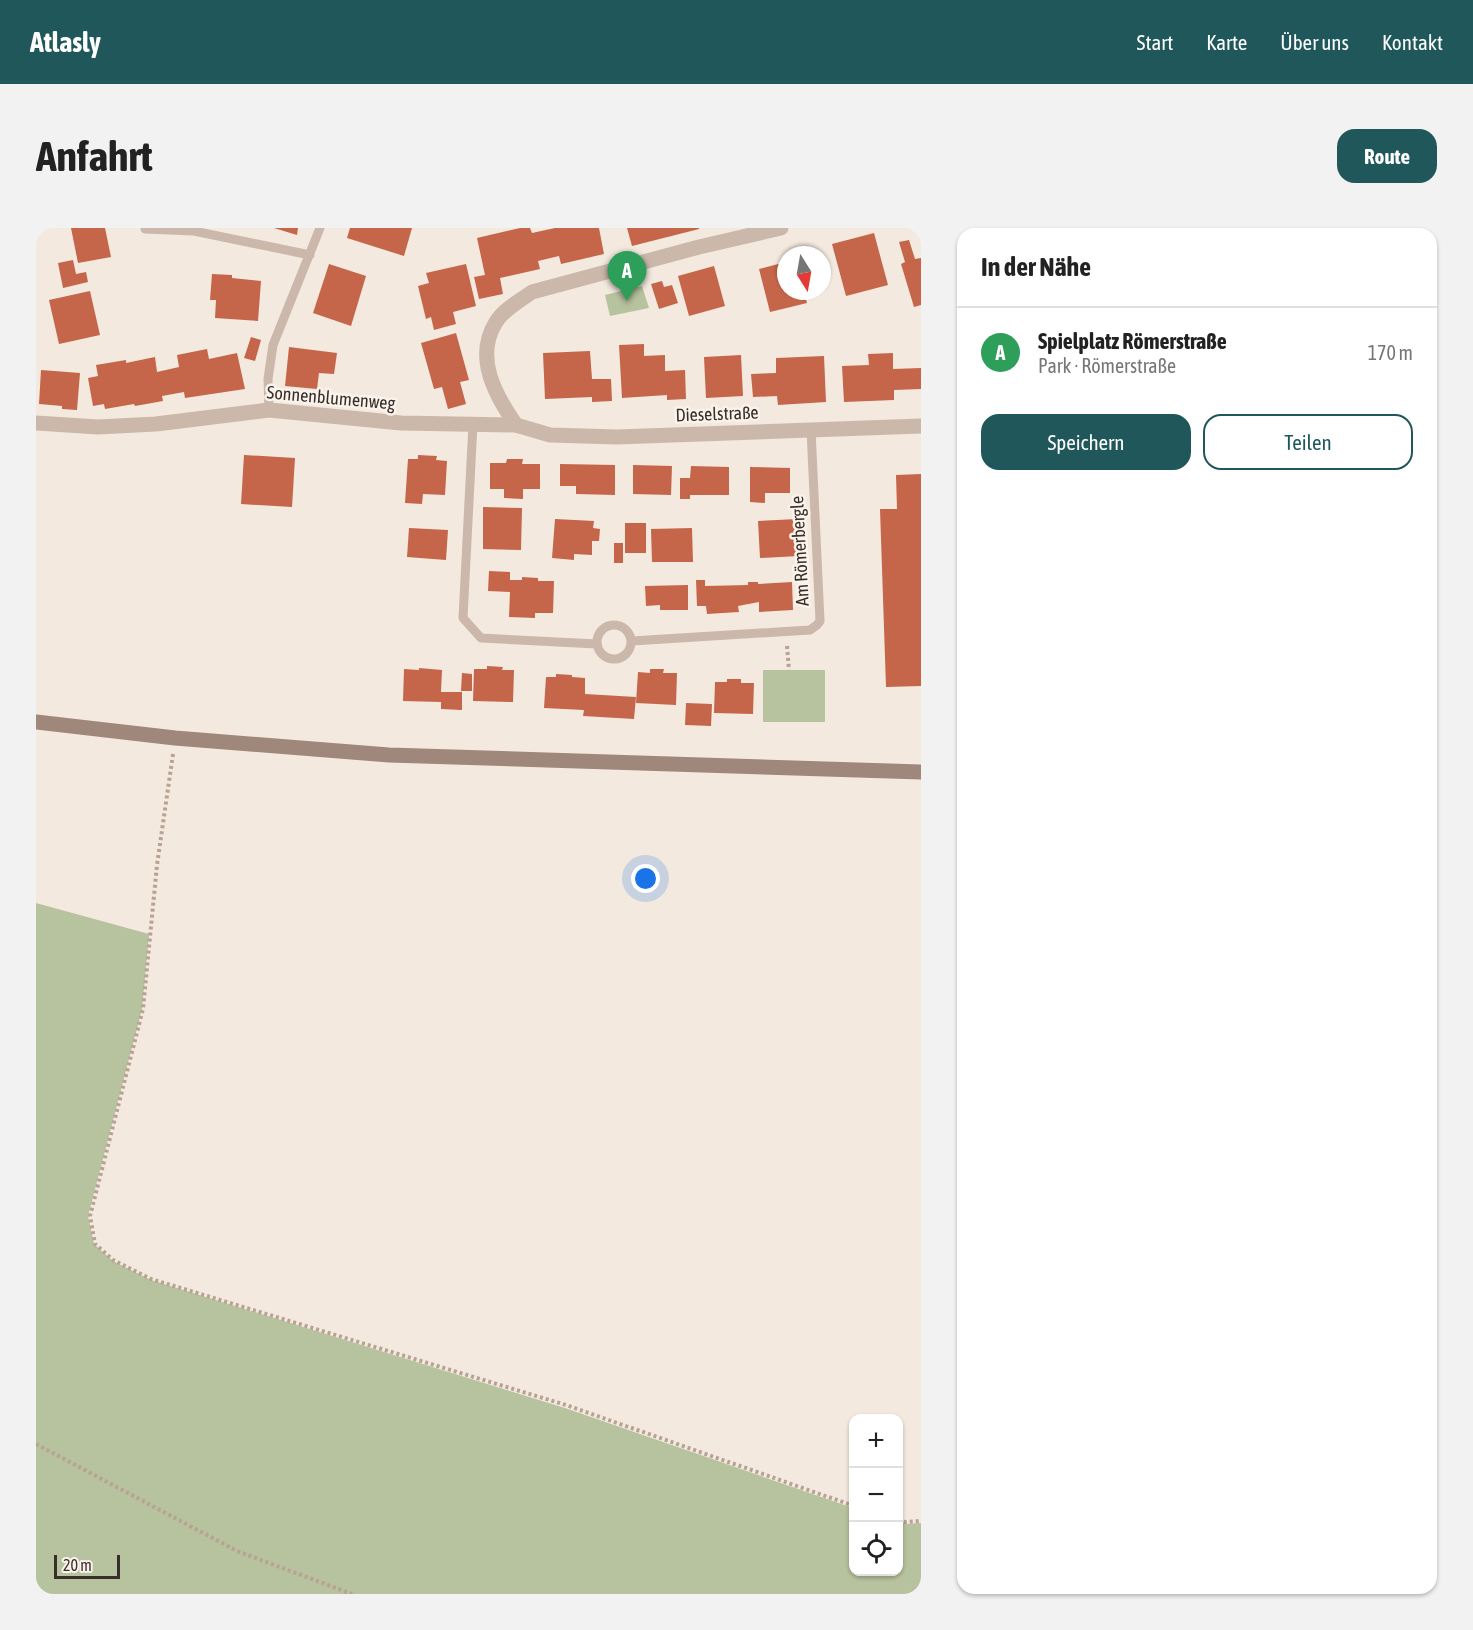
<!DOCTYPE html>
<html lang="de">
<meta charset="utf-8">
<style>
body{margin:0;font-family:"Asap Condensed",sans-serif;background:#f2f2f2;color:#222}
.controls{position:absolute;right:18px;bottom:18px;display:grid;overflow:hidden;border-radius:12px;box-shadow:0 2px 4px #0004}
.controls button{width:54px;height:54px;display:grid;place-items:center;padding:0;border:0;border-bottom:2px solid #e0e0e0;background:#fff;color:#222;font:30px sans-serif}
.compass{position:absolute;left:741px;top:18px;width:54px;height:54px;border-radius:50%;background:#fff;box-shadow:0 2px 4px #0004;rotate:169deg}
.scale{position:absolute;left:18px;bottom:15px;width:66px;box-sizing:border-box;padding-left:6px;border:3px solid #382e2a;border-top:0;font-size:16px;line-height:21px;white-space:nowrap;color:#382e2a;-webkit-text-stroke:4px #faf3eb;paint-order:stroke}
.you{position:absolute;left:610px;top:651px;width:21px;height:21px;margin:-15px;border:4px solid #fff;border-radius:50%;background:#1a73e8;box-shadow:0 0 0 9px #1a73e833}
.badge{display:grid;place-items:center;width:39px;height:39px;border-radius:50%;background:#1f575a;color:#fff;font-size:20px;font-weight:700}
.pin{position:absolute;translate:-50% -50px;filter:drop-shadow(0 2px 3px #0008)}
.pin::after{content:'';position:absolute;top:32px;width:21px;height:18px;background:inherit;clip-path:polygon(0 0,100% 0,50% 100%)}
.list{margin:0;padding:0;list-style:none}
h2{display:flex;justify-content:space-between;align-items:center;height:78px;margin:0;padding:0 24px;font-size:26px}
h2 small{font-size:20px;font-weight:400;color:#767676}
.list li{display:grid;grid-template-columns:39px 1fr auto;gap:18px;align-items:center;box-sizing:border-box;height:90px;padding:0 24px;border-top:2px solid #e0e0e0}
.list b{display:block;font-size:22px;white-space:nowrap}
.list p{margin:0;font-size:20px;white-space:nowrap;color:#767676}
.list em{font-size:20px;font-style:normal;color:#767676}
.actions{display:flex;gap:12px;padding:18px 24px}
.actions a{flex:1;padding:14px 0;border:2px solid #1f575a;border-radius:18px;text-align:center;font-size:21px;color:#1f575a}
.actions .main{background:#1f575a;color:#fff}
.icon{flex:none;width:33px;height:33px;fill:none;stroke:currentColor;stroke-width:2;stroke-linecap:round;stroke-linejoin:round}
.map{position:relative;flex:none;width:885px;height:1366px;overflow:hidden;border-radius:18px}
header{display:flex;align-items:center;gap:36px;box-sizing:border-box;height:84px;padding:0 30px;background:#1f575a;color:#fff}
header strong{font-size:28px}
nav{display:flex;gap:33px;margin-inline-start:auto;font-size:21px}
.intro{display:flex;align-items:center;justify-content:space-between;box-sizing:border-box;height:144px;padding:0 36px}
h1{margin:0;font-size:42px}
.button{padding:15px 27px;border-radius:18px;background:#1f575a;color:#fff;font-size:21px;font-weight:700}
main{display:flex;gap:36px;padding:0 36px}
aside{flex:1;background:#fff;border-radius:18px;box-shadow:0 2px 4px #0004}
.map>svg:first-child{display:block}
.green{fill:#b7c29e}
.building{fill:#c5654a}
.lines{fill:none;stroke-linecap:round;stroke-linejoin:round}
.path{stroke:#b7a294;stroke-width:4;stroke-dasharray:3 3;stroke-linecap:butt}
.lane{stroke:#cbb8aa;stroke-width:9}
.street{stroke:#cbb8aa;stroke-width:15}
.secondary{stroke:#9f877b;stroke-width:15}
.labels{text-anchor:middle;stroke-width:5;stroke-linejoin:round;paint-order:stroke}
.street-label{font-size:18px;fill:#382e2a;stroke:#faf3eb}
</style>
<header>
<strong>Atlasly</strong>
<nav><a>Start</a><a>Karte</a><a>Über uns</a><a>Kontakt</a></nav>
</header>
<div class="intro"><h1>Anfahrt</h1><a class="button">Route</a></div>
<main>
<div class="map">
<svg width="885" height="1366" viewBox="0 0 885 1366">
<rect width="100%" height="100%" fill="#f3e9de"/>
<!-- green -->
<g class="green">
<polygon points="606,58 613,80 574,88 569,67"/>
<rect x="727" y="442" width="62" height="52"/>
<polygon points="0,675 113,706 106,781 52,988 58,1016 77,1033 115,1052 529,1180 817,1280 818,1344 862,1344 863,1294 870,1296 885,1295 885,1366 0,1366"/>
</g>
<!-- building -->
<g class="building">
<polygon points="35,0 69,0 75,29 42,35"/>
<polygon points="238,0 262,0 261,7"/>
<polygon points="314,0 376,0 368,28 311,10"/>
<polygon points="484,0 494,0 496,5 519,0 563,0 568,26 525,36 523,28 502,33 504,41 464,50 467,66 443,71 438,49 449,47 441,10"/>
<polygon points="591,0 663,0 663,1 596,18"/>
<polygon points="838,5 852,57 810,68 796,16"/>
<polygon points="873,12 879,31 885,30 885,77 878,79 865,36 869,34 863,14"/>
<polygon points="37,32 40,46 50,44 52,54 27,60 22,35"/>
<polygon points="750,34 750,63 768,63 771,75 734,84 723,41"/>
<polygon points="293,36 330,48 315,98 277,85"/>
<polygon points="430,36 440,78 417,84 420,96 398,102 395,89 390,91 382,58 393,55 390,45"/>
<polygon points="678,38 689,78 653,88 642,48"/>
<polygon points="176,46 196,47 196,50 225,53 222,93 179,90 180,72 174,72"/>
<polygon points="626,53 628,59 636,57 642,75 623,81 615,56"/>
<polygon points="54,63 64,107 23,116 13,72"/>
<polygon points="420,105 433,152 424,154 430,176 412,181 406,159 398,161 385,115"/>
<polygon points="215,109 225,112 219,133 208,130"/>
<polygon points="608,116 608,128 629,127 629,143 649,142 650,171 631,172 631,167 586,170 583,117"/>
<polygon points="253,119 301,125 298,146 283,145 281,161 249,158"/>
<polygon points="171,121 173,131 201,125 209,161 149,170 148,164 126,168 127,173 99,178 98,176 69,181 68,176 57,178 52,150 62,148 60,137 90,132 90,135 119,129 121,144 143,139 141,127"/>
<polygon points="554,123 556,151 575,151 576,173 556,174 556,169 509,171 507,125"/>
<polygon points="857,125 857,141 885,140 885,161 858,162 858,172 808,174 806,138 833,137 832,126"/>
<polygon points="705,127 707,168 670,170 668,129"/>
<polygon points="788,128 790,174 742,177 741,168 717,169 715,146 740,145 740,130"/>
<polygon points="5,142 44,145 41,182 26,181 26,178 3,176"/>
<polygon points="208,227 259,230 256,279 205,276"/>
<polygon points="382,227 401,228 400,232 411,233 409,267 387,266 386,276 369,275 372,231 382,231"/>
<polygon points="471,231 487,231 486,236 504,236 504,261 487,261 487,271 468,270 468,261 454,261 454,235 470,235"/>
<polygon points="524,236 579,237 579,267 540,266 540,258 524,258"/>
<polygon points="597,237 636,238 635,267 597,266"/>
<polygon points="655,238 693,239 693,267 654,267 654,271 644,271 644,250 654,250"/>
<polygon points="714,239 754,240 754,265 729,265 729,275 714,274"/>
<polygon points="885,246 885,458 850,459 844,281 861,281 860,247"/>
<polygon points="447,279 486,280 485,322 447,321"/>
<polygon points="519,291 558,293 557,300 564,301 563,313 556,313 556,327 538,326 538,332 516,330"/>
<polygon points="761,291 763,328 724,330 722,293"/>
<rect x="589" y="295" width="21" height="30"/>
<polygon points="373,300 412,302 410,332 371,329"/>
<polygon points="656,300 657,334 616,334 615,301"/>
<rect x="578" y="315" width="9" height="20"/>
<polygon points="453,343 474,344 474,352 486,352 486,349 502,350 502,353 518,353 517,385 499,385 499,390 473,389 474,364 452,363"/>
<polygon points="660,352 669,352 669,358 712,357 712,354 722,354 722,356 756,354 757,382 723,384 723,374 702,378 703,384 671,386 670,378 661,378"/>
<polygon points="652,357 652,382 624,382 624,377 610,378 609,358"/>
<polygon points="451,438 467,439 466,442 478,442 477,474 437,473 438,441 451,441"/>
<polygon points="383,440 406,442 405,464 426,464 426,482 405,481 405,474 367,473 368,441 383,442"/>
<polygon points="614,441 628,441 627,445 641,445 640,477 600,475 602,444 614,445"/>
<polygon points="426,445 436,446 436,463 425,463"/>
<polygon points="520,446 536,447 536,449 549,450 549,466 600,469 598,491 547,488 548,482 508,480 510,449 520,449"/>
<polygon points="691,451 705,451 705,455 718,455 717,486 678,485 679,454 691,454"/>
<polygon points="650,475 676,476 675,498 649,497"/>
</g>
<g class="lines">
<!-- path -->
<g class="path">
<polyline points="751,418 753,442"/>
<polyline points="137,526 121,637 107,781 54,988 59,1016 77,1032 115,1051 530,1177 818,1278"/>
<polyline points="0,1216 201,1323 316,1366"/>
<polyline points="862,1292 869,1294 885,1293"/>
</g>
<!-- lane -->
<g class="lane">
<polyline points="109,1 158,3 274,27"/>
<polyline points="233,182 232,151 237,117 284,0"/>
<polyline points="437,196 427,390 445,410 561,416"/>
<circle cx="578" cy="414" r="17"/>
<polyline points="596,413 774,402 781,397 784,393 775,202"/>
</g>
<!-- street -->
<g class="street">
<polyline points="0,195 62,199 120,196 233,182 365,195 480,197 514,207 581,209 885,198"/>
<path d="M480,197C459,167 438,129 460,94C468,81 485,72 496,64L663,19L745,0"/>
</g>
<!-- secondary -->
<polyline class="secondary" points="0,494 139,510 353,527 885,544"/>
</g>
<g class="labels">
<!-- street labels -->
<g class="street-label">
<text transform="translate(295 170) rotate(5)" y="6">Sonnenblumenweg</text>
<text transform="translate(681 186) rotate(-2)" y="6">Dieselstraße</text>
<text transform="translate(764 323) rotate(-93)" y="6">Am Römerbergle</text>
</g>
</g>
</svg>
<div class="controls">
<button>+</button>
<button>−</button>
<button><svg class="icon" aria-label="locate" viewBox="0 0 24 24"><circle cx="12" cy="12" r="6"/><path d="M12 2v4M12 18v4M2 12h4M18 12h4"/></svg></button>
</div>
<svg class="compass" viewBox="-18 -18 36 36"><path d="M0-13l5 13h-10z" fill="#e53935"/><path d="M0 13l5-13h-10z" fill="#767676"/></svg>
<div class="scale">20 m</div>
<div class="you"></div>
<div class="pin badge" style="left:591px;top:73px;background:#2e9e5b">A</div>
</div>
<aside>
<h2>In der Nähe<small></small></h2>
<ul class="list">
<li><span class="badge" style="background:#2e9e5b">A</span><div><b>Spielplatz Römerstraße</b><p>Park · Römerstraße</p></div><em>170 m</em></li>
</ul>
<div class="actions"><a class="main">Speichern</a><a>Teilen</a></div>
</aside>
</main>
